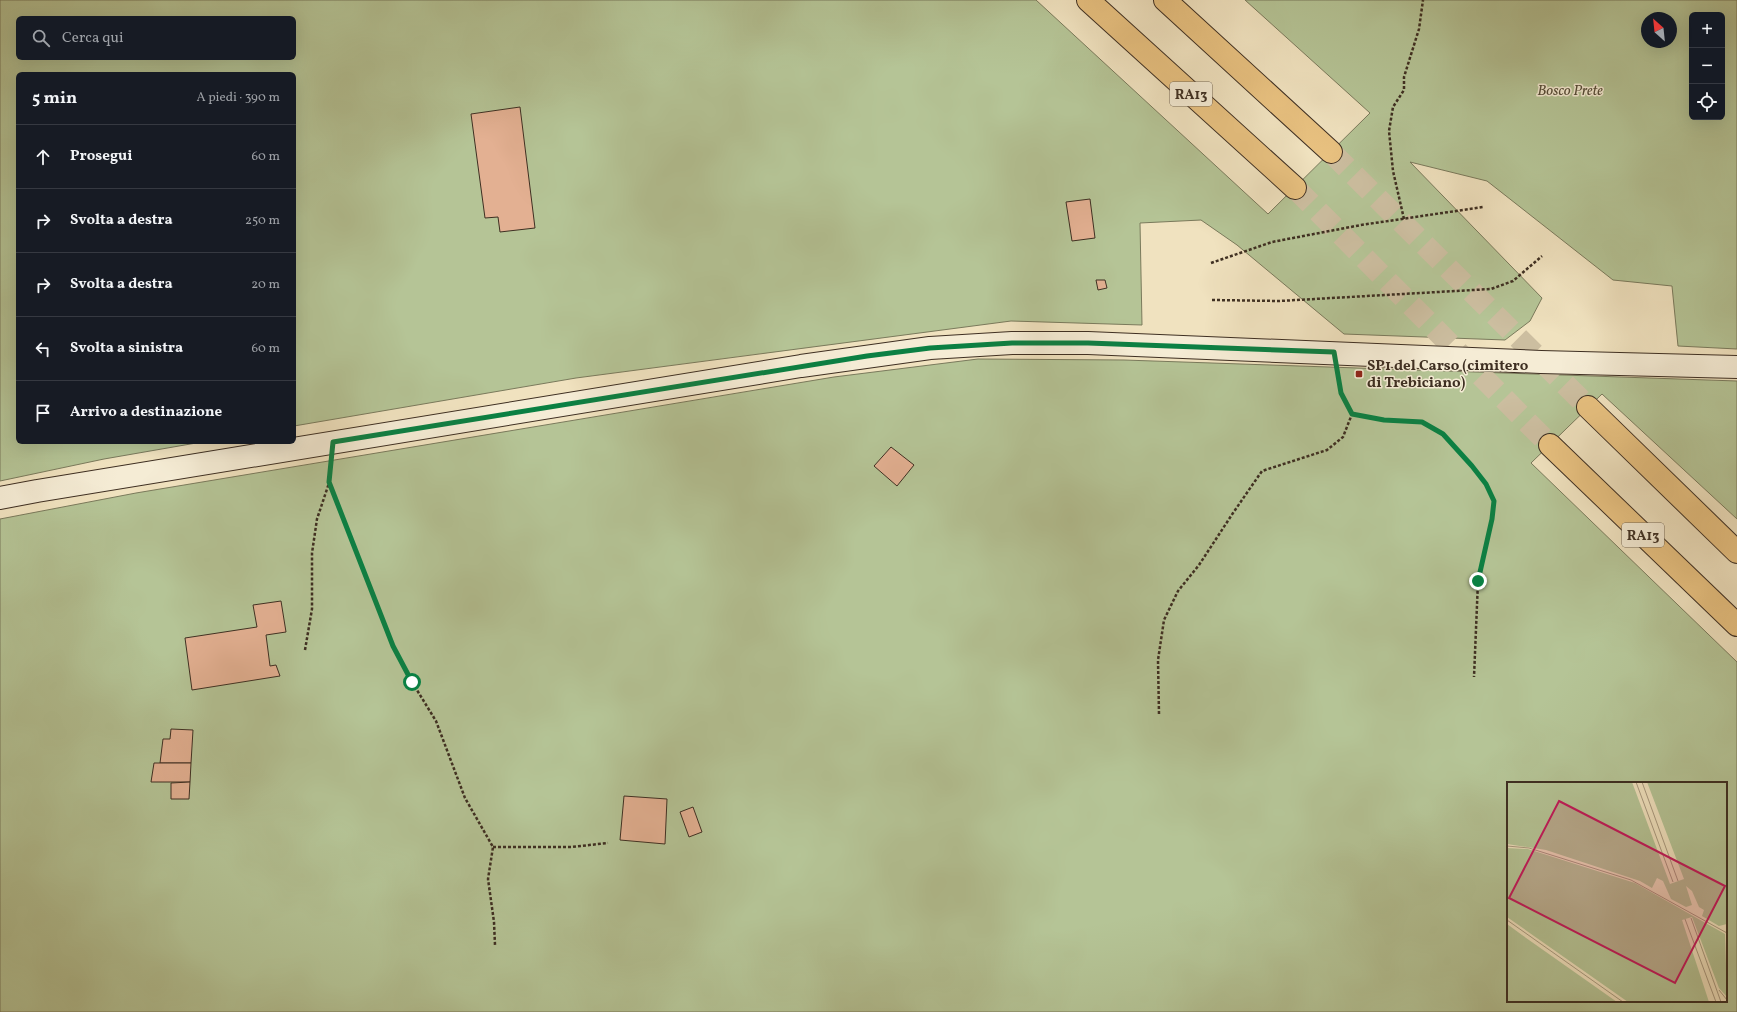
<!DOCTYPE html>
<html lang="it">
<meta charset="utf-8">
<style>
body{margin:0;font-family:Vollkorn,serif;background:#242831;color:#f1f3f6}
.controls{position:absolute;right:12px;top:12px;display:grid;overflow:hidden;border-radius:6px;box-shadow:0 4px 16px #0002}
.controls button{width:36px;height:36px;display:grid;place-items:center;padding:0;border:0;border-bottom:1px solid #363941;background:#171b24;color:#f1f3f6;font:20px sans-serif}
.compass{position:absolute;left:1641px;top:12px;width:36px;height:36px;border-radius:50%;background:#171b24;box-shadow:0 4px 16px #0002;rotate:333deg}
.stop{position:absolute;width:12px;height:12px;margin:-9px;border:3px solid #0b8043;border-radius:50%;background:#fff}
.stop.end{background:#0b8043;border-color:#fff;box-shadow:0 1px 4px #0008}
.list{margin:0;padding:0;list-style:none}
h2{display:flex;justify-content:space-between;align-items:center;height:52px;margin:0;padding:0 16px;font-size:17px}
h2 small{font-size:13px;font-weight:400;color:#9ea1a6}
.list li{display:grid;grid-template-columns:26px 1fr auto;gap:12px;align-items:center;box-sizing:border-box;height:64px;padding:0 16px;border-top:1px solid #363941}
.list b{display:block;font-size:15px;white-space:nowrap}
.list em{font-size:13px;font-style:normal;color:#9ea1a6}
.icon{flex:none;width:22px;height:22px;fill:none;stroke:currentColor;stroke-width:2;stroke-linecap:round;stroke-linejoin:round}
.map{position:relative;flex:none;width:1737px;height:1012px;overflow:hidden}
.search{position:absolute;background:#171b24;box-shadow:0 4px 16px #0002;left:16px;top:16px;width:280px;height:44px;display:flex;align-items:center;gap:10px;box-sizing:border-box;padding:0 14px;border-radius:6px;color:#9ea1a6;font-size:15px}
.panel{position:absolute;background:#171b24;box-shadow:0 4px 16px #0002;left:16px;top:72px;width:280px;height:372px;border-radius:6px}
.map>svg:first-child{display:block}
.green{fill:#b5c496;stroke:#7a7a5c;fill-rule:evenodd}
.building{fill:#e3b092;stroke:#3e2f22}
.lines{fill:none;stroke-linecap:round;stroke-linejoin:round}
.motorway-tunnel{stroke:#ccbea0;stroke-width:22;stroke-dasharray:22 11;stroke-linecap:butt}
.secondary-casing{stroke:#3e2f22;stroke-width:24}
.motorway-casing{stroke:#3e2f22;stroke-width:24}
.path{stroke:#3e2f22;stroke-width:2.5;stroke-dasharray:3 2;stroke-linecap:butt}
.secondary{stroke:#f5ecd5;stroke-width:22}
.motorway{stroke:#e8c180;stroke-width:22}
.route{stroke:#0b8043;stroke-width:5}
.poi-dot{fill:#8f2418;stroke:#f5ecd5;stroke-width:1.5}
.labels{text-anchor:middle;stroke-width:3;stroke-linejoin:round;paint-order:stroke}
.shield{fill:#f5ecd5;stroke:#756858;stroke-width:1}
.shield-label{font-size:14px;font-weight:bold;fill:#3e2f22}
.park-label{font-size:15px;font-style:italic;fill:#564d39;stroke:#f5ecd5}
.poi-label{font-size:15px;font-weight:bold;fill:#3e2f22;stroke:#f5ecd5;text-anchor:start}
.inset-road{fill:none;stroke:#a99a80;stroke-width:1}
.view{fill:#c2185b;fill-opacity:0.15;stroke:#c2185b;stroke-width:2}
.inset-edge{fill:none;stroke:#3e2f22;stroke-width:2}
</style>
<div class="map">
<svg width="1737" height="1012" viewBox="0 0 1737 1012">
<rect width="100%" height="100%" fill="#f0e2bf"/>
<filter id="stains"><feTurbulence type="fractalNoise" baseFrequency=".005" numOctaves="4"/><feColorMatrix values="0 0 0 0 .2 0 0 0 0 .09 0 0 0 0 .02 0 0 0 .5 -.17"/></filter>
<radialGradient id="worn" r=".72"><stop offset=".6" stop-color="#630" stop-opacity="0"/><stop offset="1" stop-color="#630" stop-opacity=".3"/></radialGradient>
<!-- green -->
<g class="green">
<path d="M0,0H1036L1268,214L1370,113L1245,0H1737V349L1678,346L1672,286L1613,280L1487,181L1410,162L1542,298L1530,321L1505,340L1344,334L1237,245L1201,220L1140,223L1142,325L1011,321L576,378L294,426V74H18V442H202L104,459L0,481ZM1692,15H1722V117H1692ZM18,18H294V58H18ZM1647,18H1671V42H1647Z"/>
<path d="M978,359L1124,360L1737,381V519L1602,394L1531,463L1737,662V1012H0V519L136,493L834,377ZM1508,783H1726V1001H1508Z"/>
</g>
<!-- building -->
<g class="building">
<polygon points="520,107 535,228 500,232 498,217 485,218 471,114"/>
<polygon points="1090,199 1095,238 1072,241 1066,202"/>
<polygon points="1096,280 1105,280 1107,288 1098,290"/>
<polygon points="891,447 914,465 897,486 874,466"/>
<polygon points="281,601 286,632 266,635 270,666 276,665 280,676 192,690 185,638 257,627 253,605"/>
<polygon points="171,729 193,730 191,763 160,763 163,739 170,739"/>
<polygon points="154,763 191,763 190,782 151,782"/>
<polygon points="190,782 189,799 171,799 171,783"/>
<polygon points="624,796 667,799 665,844 620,840"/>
<polygon points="693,807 702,832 689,837 680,812"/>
</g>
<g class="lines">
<!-- motorway-tunnel -->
<g class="motorway-tunnel">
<polyline points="1331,152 1588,407"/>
<polyline points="1295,188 1550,445"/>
</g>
<!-- secondary casing -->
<g class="secondary-casing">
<polyline id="secondary" points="0,498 37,491 801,366 930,348 1012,343 1088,343 1541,362 1737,367"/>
</g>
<!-- motorway casing -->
<g class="motorway-casing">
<g id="motorway">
<polyline points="1088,0 1295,188"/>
<polyline points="1165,0 1331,152"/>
<polyline points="1588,407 1737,552"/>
<polyline points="1550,445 1737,625"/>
</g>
</g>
<!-- path -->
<g class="path">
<polyline points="1404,219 1393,171 1389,131 1393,107 1404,90 1404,77 1419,29 1423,0"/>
<polyline points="1211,263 1272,242 1361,225 1483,207"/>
<polyline points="1212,300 1279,301 1491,289 1513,281 1542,256"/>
<polyline points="1339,378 1341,393 1352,414 1385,420 1422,422 1443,434 1472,466 1486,484 1494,501 1492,519 1478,581 1474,677"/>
<polyline points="330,469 329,482 393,646 412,682 436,721 465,798 493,847 488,879 494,922 495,945"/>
<polyline points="305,650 312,609 312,553 317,519 329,483"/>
<polyline points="1159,714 1158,660 1164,620 1178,591 1199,565 1233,513 1262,471 1327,450 1343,437 1352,414"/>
<polyline points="493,847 571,847 608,843"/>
</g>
<!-- secondary -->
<use href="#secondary" class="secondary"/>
<!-- motorway -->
<use href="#motorway" class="motorway"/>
</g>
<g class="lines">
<!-- route -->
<polyline class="route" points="412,682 393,646 329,482 333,442 867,356 930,348 1012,343 1088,343 1334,352 1341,393 1352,414 1384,420 1422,422 1443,434 1472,466 1486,484 1494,501 1492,519 1478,581"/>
</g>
<!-- markers -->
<rect class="poi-dot" x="1355" y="370" width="8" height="8" rx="2"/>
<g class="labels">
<!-- shield labels -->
<g class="shield">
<rect x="1170" y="82" width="42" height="24" rx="3"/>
<rect x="1622" y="523" width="42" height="24" rx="3"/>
</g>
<g class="shield-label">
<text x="1191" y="99">RA13</text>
<text x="1643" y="540">RA13</text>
</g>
<!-- park labels -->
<g class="park-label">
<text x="1570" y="95">Bosco Prete</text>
</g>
<!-- poi labels -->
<g class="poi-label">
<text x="1367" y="370">SP1 del Carso (cimitero<tspan x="1367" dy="17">di Trebiciano)</tspan></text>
</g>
</g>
<!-- overview -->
<g transform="translate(1507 782)">
<rect width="220" height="220" fill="#f0e2bf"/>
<path d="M0,0H125L163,102L177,97L140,0H220V142L212,144L195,134L197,128L192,125L185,109L179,104L185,123L179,125L164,117L156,99L150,96L145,106L133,99L39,68L0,62ZM0,66L21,67L128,101L218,152L220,215L212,206L185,135L175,138L202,220H121L0,135ZM0,142L15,153L110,220H0Z" fill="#b5c496"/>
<path class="inset-road" d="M129,0L166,100M135,0L171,99M0,64L22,66L124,98L220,151M184,136L214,220M178,137L209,220M0,138L116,220M212,208L220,218"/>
<path class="view" d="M52,19L218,104L168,201L2,116Z"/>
<rect width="220" height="220" class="inset-edge"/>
</g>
<rect width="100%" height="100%" filter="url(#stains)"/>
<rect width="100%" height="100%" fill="url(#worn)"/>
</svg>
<div class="controls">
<button>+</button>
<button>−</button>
<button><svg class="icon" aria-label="locate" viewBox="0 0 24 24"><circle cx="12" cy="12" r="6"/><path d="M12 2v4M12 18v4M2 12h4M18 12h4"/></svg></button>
</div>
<svg class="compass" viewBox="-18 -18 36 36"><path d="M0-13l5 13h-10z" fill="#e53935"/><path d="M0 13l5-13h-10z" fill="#9ea1a6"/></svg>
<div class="stop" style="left:412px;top:682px"></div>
<div class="stop end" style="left:1478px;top:581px"></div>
<div class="search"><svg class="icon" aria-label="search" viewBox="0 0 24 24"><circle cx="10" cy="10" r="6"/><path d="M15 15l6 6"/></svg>Cerca qui</div>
<section class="panel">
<h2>5 min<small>A piedi · 390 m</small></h2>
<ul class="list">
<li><svg class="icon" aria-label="ahead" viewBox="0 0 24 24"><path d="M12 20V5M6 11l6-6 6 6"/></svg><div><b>Prosegui</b></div><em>60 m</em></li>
<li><svg class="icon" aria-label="right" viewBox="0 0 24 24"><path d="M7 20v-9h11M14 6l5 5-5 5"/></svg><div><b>Svolta a destra</b></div><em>250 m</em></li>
<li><svg class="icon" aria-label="right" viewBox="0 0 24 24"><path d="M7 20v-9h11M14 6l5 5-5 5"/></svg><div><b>Svolta a destra</b></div><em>20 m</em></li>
<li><svg class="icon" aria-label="left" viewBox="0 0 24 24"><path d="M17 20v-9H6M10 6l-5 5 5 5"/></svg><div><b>Svolta a sinistra</b></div><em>60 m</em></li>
<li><svg class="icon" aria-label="arrive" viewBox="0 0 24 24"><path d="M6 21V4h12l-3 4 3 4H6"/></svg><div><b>Arrivo a destinazione</b></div></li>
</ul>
</section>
</div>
